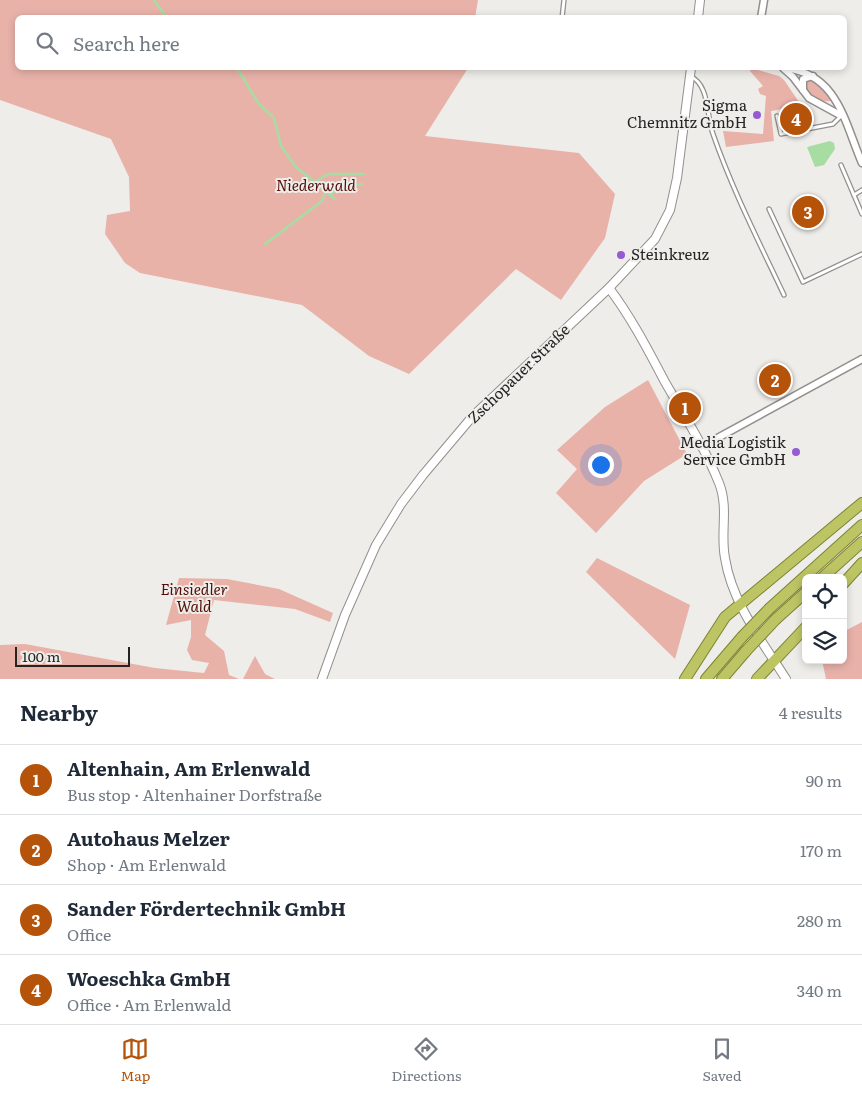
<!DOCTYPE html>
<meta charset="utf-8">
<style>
body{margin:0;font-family:Literata,serif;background:#f6f6f7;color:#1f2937}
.controls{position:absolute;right:15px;bottom:15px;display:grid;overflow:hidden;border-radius:8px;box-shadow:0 2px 8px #0003}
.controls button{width:45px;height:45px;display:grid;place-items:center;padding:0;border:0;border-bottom:1px solid #e0e1e3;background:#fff;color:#1f2937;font:25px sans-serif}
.scale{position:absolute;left:15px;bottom:12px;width:115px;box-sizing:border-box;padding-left:5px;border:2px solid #252423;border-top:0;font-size:14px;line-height:18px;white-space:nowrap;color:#252423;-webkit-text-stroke:4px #eeede9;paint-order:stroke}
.you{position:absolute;left:600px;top:464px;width:18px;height:18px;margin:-12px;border:4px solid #fff;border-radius:50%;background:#1a73e8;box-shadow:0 0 0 8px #1a73e833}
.badge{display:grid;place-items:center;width:32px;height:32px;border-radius:50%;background:#b45309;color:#fff;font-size:16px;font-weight:700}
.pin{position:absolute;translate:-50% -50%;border:2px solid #fff;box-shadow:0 1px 5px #0006}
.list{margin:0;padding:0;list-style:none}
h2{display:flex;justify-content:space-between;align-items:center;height:65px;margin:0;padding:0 20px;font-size:21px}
h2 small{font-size:16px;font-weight:400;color:#747a83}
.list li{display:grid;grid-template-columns:32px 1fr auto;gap:15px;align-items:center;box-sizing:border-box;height:70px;padding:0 20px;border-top:1px solid #e0e1e3}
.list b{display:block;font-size:19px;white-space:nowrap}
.list p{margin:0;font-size:16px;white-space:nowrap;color:#747a83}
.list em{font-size:16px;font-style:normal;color:#747a83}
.icon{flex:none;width:28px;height:28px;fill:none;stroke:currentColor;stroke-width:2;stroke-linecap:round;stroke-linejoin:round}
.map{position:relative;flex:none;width:862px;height:679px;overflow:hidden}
.search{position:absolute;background:#fff;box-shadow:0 2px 8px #0003;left:15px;right:15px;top:15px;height:55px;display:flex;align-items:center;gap:12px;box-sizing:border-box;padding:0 18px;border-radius:8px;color:#747a83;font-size:19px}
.sheet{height:345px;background:#fff}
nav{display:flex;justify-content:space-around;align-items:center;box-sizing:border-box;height:70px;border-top:1px solid #e0e1e3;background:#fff;font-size:14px;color:#747a83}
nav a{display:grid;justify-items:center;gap:2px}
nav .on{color:#b45309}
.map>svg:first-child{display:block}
.green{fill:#e8b2a9}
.water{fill:#a7dca3}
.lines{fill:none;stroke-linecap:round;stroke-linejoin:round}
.stream{stroke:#a7dca3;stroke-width:2.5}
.service-casing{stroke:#92908d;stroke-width:5.5}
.minor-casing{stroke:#92908d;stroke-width:9}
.tertiary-casing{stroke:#92908d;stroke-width:10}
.trunk-casing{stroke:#7c8334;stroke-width:12}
.service{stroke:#fff;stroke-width:3}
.minor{stroke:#fff;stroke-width:6}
.tertiary{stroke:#fff;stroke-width:8}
.trunk{stroke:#bcc464;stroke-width:10}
.trunk-bridge-casing{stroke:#7c8334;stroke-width:12;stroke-linecap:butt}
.trunk-bridge{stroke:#bcc464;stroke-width:10}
.poi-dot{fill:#965bd2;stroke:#eeede9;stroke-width:2}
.labels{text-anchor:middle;stroke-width:4;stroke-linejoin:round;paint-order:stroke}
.poi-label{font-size:15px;fill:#252423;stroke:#eeede9;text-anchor:end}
.park-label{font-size:15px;font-style:italic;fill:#520d08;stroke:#eeede9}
.street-label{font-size:15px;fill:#252423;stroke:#eeede9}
</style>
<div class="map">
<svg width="862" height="679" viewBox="0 0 862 679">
<rect width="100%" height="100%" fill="#eeede9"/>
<!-- green -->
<g class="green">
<polygon points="0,0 478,0 475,18 18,18 18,68 468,68 425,136 579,153 615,194 605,238 561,300 516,269 409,374 369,356 302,305 140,273 125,263 105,234 107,215 130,211 129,177 111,139 0,100"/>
<polygon points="750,68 779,76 784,80 805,111 789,114 788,108 771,111 774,141 726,147 723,131 763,134 766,96 760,94 758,89 763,86 750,71"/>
<path d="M809,79C821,81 826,90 832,99L830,101C820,103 807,95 805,85Z"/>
<polygon points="648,380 687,454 644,481 596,533 556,493 577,469 557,450 605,407"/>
<polygon points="597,558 690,605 675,659 586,572"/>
<polygon points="179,578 227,579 279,589 333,613 330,622 295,609 214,600 205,635 224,651 229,675 239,679 0,679 0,645 25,644 155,668 204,673 209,663 192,660 187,650 191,637 191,620 166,625"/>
<polygon points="862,622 862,679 826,679 822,660 843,660 843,632"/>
<polygon points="255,656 265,674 275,679 243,679"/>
</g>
<!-- water -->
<polygon class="water" points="830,141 834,143 835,149 824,165 815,167 807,147"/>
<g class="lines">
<!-- stream -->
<g class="stream">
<polyline points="154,0 167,18"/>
<polyline points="237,68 259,104 274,118 281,146 296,167 335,199"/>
<polyline points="315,182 328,174 364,174"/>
<polyline points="331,194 338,188 362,184"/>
<polyline points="265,244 322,201 326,191"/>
</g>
<!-- service casing -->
<g class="service-casing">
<g id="service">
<polyline points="562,18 564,0"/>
<path d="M690,76C710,85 706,115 713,134C732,189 759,242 784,295"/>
<polyline points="777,116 781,134 833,124 841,116"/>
<polyline points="841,165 862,214"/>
<polyline points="854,195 862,190"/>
<polyline points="769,209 803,282 862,254"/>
</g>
</g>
<!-- minor casing -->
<g class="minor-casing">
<g id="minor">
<polyline points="761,18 764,0"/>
<polyline points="783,68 793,77 809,98 840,115"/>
<path d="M786,68C838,75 844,121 862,163"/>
<polyline points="803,90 803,79 813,76"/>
<polyline points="701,447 862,359"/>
</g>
</g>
<!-- tertiary casing -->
<g class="tertiary-casing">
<g id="tertiary">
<polyline points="698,18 700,0"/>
<path d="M609,288C631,317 648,350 665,382C684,415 705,448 719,483C729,508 720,533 725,558C732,603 762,641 786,679"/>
<polyline points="322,679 345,615 376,545 401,504 423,475 472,417 609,288 655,239 670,210 677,178 691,68"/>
</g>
</g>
<!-- trunk casing -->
<g class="trunk-casing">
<g id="trunk">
<polyline points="822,578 862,542"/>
<polyline points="843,584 862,563"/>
<polyline points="770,608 862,525"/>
<polyline points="776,619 806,592"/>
<polyline points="685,679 725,617 862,503"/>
<polyline points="706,679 742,637"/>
<polyline points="722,679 746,651"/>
<polyline points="757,679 806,627"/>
</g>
</g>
<!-- service -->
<use href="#service" class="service"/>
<!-- minor -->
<use href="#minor" class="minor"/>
<!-- tertiary -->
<use href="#tertiary" class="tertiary"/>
<!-- trunk -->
<use href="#trunk" class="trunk"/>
<!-- trunk-bridge casing -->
<g class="trunk-bridge-casing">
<g id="trunk-bridge">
<polyline points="742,637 770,608"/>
<polyline points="746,651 776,619"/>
</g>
</g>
<!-- trunk-bridge -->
<use href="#trunk-bridge" class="trunk-bridge"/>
</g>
<!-- markers -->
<g class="poi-dot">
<circle cx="757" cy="115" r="5"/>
<circle cx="621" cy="255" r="5"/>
<circle cx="796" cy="452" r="5"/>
</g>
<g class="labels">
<!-- poi labels -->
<g class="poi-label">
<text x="747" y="111">Sigma<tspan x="747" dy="17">Chemnitz GmbH</tspan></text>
<text x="631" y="260" text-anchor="start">Steinkreuz</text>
<text x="786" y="448">Media Logistik<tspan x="786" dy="17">Service GmbH</tspan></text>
</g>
<!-- park labels -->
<g class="park-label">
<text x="316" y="191">Niederwald</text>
<text x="194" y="595">Einsiedler<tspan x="194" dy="17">Wald</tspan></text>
</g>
<!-- street labels -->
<g class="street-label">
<text transform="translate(519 374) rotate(-44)" y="5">Zschopauer Straße</text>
</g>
</g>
</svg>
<div class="controls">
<button><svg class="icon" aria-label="locate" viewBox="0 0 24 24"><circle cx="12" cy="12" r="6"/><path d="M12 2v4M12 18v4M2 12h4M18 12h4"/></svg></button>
<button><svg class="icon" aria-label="layers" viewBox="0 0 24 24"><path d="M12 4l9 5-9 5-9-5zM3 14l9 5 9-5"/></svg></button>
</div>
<div class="scale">100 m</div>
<div class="you"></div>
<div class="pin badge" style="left:685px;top:408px">1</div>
<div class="pin badge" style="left:775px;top:380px">2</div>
<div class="pin badge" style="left:808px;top:212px">3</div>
<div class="pin badge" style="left:796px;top:119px">4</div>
<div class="search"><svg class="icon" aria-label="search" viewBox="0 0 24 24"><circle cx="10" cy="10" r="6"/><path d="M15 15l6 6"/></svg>Search here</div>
</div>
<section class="sheet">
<h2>Nearby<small>4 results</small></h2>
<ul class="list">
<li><span class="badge">1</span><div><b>Altenhain, Am Erlenwald</b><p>Bus stop · Altenhainer Dorfstraße</p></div><em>90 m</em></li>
<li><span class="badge">2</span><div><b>Autohaus Melzer</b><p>Shop · Am Erlenwald</p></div><em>170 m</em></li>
<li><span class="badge">3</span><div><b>Sander Fördertechnik GmbH</b><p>Office</p></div><em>280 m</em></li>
<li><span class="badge">4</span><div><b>Woeschka GmbH</b><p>Office · Am Erlenwald</p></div><em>340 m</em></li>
</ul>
</section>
<nav>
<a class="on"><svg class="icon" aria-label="map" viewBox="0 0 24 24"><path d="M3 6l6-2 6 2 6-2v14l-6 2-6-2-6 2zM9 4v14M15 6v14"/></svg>Map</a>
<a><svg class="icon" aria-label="directions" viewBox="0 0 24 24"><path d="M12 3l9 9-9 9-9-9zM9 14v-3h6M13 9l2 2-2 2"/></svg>Directions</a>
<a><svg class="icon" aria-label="saved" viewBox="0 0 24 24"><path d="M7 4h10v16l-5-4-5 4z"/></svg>Saved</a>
</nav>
